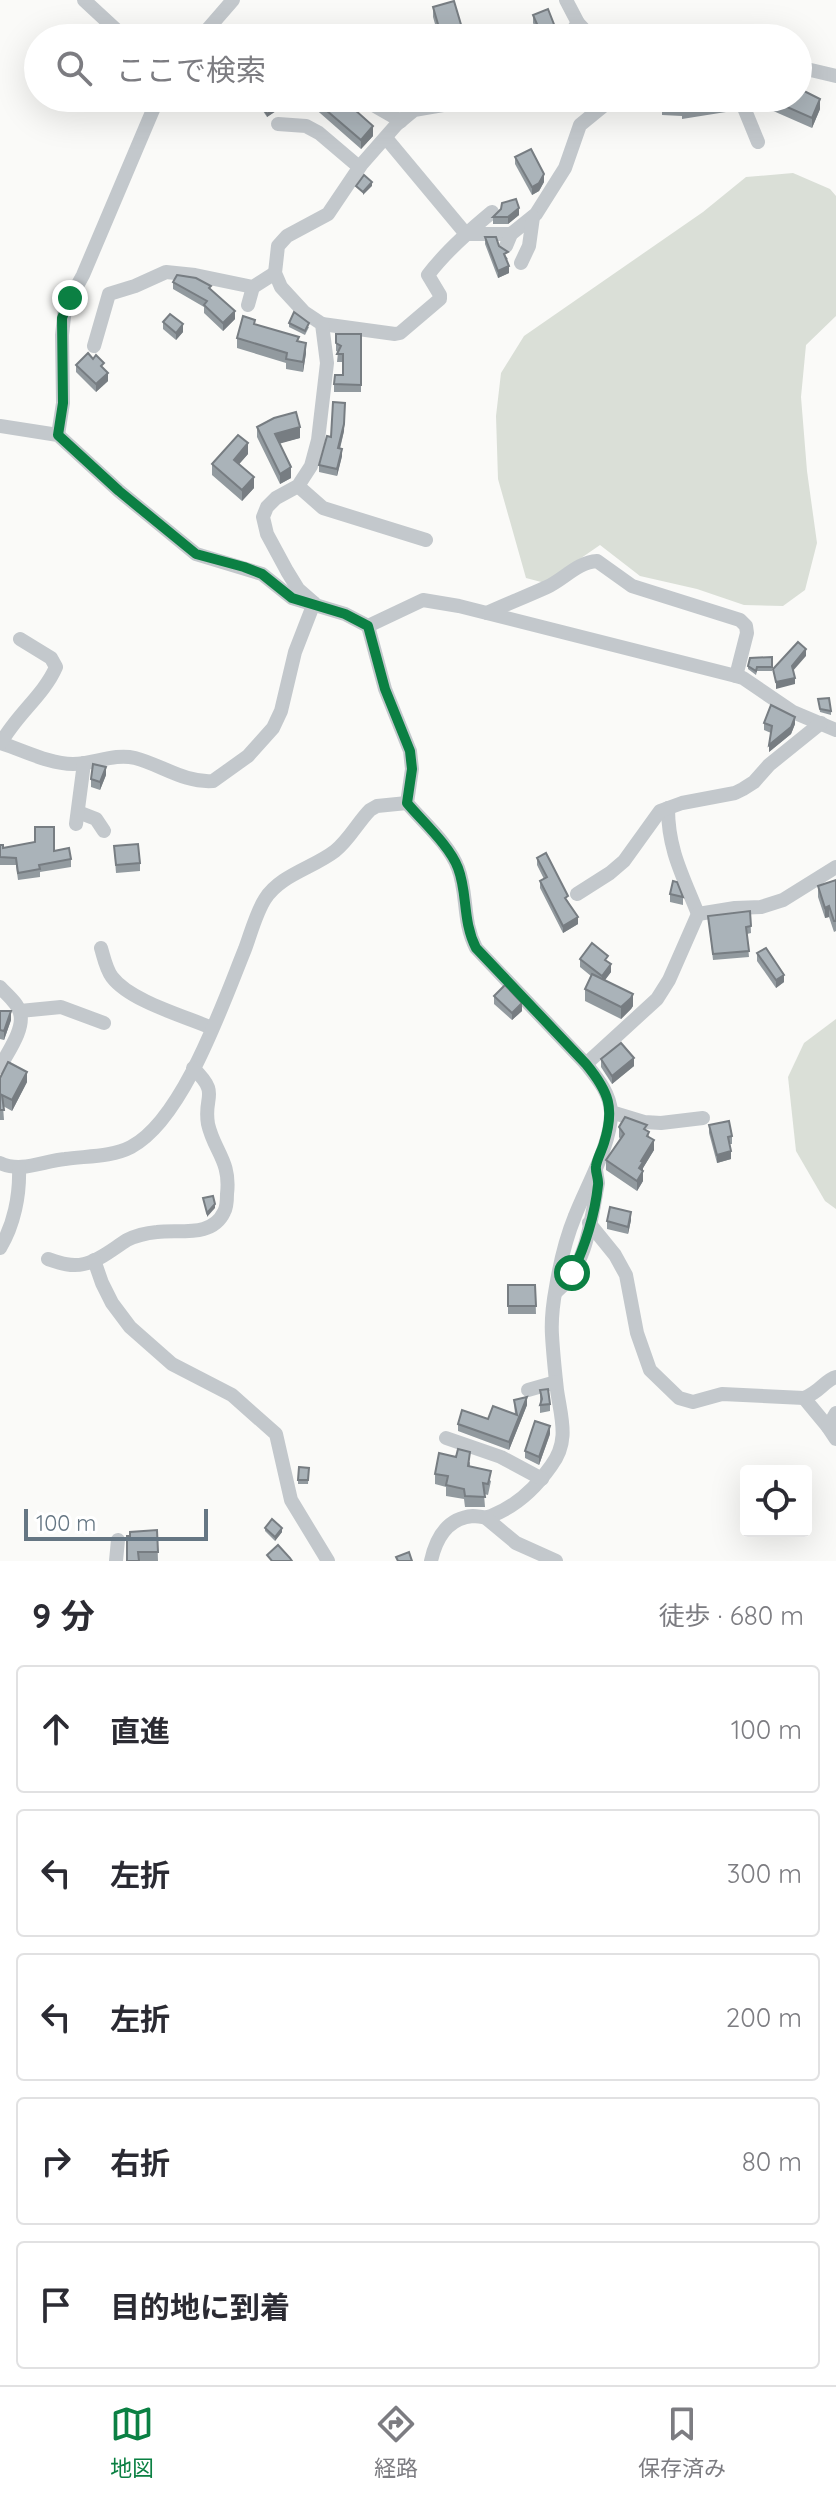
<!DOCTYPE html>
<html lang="ja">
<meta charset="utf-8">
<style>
body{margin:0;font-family:Quicksand,"Noto Sans JP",sans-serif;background:#f2f2f3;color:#2b2b33}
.controls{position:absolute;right:24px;bottom:24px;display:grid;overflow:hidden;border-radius:8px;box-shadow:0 8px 32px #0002}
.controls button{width:72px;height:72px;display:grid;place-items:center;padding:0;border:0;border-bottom:2px solid #e1e1e2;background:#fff;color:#2b2b33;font:40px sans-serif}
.scale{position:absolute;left:24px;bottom:20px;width:184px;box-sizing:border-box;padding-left:8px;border:4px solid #657683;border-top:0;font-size:22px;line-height:28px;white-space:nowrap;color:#657683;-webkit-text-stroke:6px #fff;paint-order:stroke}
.stop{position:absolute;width:24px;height:24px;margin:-18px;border:6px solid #0b8043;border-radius:50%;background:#fff}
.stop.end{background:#0b8043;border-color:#fff;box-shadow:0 2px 8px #0008}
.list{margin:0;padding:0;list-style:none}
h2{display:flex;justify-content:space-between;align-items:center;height:104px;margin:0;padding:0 32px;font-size:34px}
h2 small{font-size:26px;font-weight:400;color:#7c7c81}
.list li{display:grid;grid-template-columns:52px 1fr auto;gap:24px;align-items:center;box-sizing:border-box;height:128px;margin:0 16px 16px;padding:0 16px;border:2px solid #e1e1e2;border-radius:8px}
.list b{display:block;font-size:30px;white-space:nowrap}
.list em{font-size:26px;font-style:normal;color:#7c7c81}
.icon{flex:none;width:44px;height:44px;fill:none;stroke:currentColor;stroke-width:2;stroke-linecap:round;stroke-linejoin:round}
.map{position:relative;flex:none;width:836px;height:1561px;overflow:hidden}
.search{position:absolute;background:#fff;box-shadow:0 8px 32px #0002;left:24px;right:24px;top:24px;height:88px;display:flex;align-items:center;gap:20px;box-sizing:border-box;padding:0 28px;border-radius:44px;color:#7c7c81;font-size:30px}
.sheet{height:824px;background:#fff}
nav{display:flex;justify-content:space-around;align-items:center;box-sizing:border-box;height:112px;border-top:2px solid #e1e1e2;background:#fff;font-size:22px;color:#7c7c81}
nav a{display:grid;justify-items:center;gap:4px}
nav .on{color:#0b8043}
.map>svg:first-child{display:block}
.green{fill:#dadfd7}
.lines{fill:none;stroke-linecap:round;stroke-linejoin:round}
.minor{stroke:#c3c8cc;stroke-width:14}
.wall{fill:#929a9f}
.shaded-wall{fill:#777d82}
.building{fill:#aab3b9;stroke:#777d82;stroke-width:2}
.route{stroke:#0b8043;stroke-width:10}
</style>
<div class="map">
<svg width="836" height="1561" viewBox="0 0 836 1561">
<rect width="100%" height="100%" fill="#fafaf8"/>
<!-- green -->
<g class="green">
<polygon points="793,173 830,189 836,196 836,316 806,345 801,397 807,471 817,543 805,590 783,606 744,605 697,589 640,576 600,545 545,583 526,578 498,479 496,416 501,373 524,336 703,212 746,177"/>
<polygon points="836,1019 836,1209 825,1201 796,1151 788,1077 804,1043"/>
</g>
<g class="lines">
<!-- minor -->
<g class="minor">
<polyline points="84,0 125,38"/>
<polyline points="566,0 578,23 592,38"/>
<polyline points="200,38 233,0"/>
<polyline points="567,38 578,23"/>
<polyline points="798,67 836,76"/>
<polyline points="361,98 401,121"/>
<polyline points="740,98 758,142"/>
<polyline points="278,124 306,126 319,133 359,167"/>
<polyline points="386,138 466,234 511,234"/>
<polyline points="506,246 511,234 536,214 565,168 580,125 613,98"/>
<polyline points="521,263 529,246 533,217"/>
<polyline points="248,305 253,287"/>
<path d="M322,324L395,334L400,333L440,299V295L428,275C446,251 469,231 492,212"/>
<polyline points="94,346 109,294 135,286 166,272 195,275 253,287 275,273"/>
<path d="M0,426L58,435L119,491L196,554L262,574L292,598L345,614L368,626L385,689L410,751L412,769L407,803C423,822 449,844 458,868C468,894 462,921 476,948L586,1064C597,1078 610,1093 611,1112C612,1143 586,1187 575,1216C566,1238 560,1263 556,1287C553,1303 551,1319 552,1335C553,1353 555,1372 557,1390C561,1418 570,1441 551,1466C535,1489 517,1506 491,1516C484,1519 480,1516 473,1516C447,1518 436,1538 431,1561"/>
<polyline points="58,435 63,403 62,335 65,308 83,275 158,98"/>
<polyline points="298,486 323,508 426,540"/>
<polyline points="314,603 298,589 287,571 267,534 263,517 267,507 276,498 298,486 311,466 318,440 327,363 322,324 304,312 281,287 275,273 278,246 287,236 328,214 361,165 397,124 414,110 443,105 461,98"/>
<path d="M487,613C507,604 527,596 547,587C564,579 578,562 597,561L632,586L740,620L746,626L747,633L736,676"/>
<polyline points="368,626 423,600 459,606 736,676 743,678 793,712 836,730"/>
<path d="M0,743C23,750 49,764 73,764C94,764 114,753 135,758C162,765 184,783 213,781L248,756L273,728L281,711L295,652L314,603"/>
<path d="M1,743C16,715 44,695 56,667L51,658L20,639"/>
<path d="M668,808C668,850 683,876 698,914"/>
<polyline points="78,812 96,819 104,831"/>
<polyline points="76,824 84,763"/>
<polyline points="577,894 610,873 624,861 660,811 682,803 735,793 743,789 754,782 769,765 821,723"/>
<path d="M101,948C104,958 106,969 112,977C130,1001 184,1016 212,1028"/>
<path d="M0,987C6,994 18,1003 20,1013C25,1029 7,1053 0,1067"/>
<polyline points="20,1011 61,1007 104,1023"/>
<polyline points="586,1064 657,999 669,980 698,914 735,908 761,907 783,900 836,867"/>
<polyline points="611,1112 644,1122 661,1123 703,1118"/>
<path d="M0,1163C21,1173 43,1161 65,1159C86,1156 112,1157 131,1147C183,1120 223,1003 245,949C251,933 256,913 265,899C280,875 313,868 335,851C349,840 358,822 370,810L377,806L407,803"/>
<path d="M589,1223L615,1255L626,1275L637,1333L650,1370L679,1398L693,1402L722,1394L804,1398C820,1392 825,1380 836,1377"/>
<path d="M0,1248C14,1225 20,1195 19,1168"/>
<path d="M48,1259C60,1263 71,1267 84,1264C99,1261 114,1248 127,1240C135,1236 147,1233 157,1232C179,1229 212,1238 224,1212C227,1207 227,1200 227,1194C231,1161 214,1151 208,1124C203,1095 221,1095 193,1068"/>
<polyline points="94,1260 102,1283 112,1303 130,1327 172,1364 232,1395 276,1434 291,1500 328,1561"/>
<path d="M557,1291C587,1266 591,1219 598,1183L596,1170"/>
<polyline points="528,1390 556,1382"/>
<polyline points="804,1398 828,1427"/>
<polyline points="836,1413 828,1427 836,1439"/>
<polyline points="446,1438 501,1457 542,1479"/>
<polyline points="486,1518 516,1543 556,1561"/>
<polyline points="116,1561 118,1540"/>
</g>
</g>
<!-- wall -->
<g class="wall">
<polygon points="433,7 465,38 439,38 433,17"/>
<polygon points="533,15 557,38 540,38 533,23"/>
<polygon points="312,98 352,98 352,103 350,105 373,136 361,149 312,106"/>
<polygon points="641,98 732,98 732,106 726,107 726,112 682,119 682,116 662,115 662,111 641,110"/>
<polygon points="760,98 798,98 820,109 812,128 771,110 771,103"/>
<polygon points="259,101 276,111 267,117 259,105"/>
<polygon points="515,157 544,182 539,191 532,195 515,164"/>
<polygon points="501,209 519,215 508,224 493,224 493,217"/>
<polygon points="485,237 499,246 508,259 506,260 509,273 498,278 485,244"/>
<polygon points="173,282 211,289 235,319 223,331 204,313 204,307 173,289"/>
<polygon points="163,322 183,332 176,340 163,329"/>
<polygon points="289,323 309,327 305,335 289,327"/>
<polygon points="255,324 299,342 306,353 303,372 286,369 286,363 237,348 237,338"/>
<polygon points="336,334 361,334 361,392 334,392 334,384 343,375 343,362 337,362 338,352 336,351"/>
<polygon points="76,365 104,369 108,381 96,392 76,372"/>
<polygon points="257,427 300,438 279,443 291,478 280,484 257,437"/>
<polygon points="344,431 340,449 342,456 337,476 319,472 319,465 331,437"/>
<polygon points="248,454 239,464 254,488 242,501 212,475 212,464"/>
<polygon points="772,657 772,671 757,671 756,675 748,669 748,666"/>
<polygon points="818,699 831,711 831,715 820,712"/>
<polygon points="764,723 795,724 791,734 769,752 771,733 764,730"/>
<polygon points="106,775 100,790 91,787 91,779"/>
<polygon points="35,842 71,859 71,867 40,872 40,877 18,880 16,865 0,865 0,845 3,848"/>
<polygon points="114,846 140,863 140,871 116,873"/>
<polygon points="537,858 568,901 578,924 563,933 540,888 540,881 544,879 537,865"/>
<polygon points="836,880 836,931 834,932 829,917 825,918 818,897 818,886"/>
<polygon points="670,894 683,897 683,905 670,902"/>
<polygon points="750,911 751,933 747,934 749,957 713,960 708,916"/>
<polygon points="757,953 784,982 776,988 757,961"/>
<polygon points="580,959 611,972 605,980 633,1006 631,1009 621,1019 585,1001 585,989 591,976 580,967"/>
<polygon points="494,996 522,1011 512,1020 494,1004"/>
<polygon points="0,1011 11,1020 4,1040 0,1039"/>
<polygon points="601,1059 634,1066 612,1084 601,1067"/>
<polygon points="0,1078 27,1082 12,1111 3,1106 4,1120 0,1120"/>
<polygon points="709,1125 732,1136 732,1144 730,1144 731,1159 717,1163 709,1133"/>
<polygon points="619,1127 647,1131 654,1150 643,1168 643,1181 637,1191 606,1170 606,1160 620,1139 619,1137"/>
<polygon points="631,1220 628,1234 607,1229 607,1221"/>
<polygon points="508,1285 535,1285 536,1314 508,1314"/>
<polygon points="540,1390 550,1404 550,1411 540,1413"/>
<polygon points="514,1400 527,1405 509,1450 458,1431 458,1424 515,1415"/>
<polygon points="550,1434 539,1465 525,1458 525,1451"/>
<polygon points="470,1462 470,1466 491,1481 488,1495 484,1494 485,1507 465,1507 464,1499 446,1496 446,1487 435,1484 435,1474"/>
<polygon points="309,1468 308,1484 298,1484 298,1480"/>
<polygon points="265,1528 282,1532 275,1541 265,1531"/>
<polygon points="157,1530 158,1561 127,1561 130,1536"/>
</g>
<!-- shaded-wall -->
<g class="shaded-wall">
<polygon points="557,32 557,38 544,38"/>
<polygon points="348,98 352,98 352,103 345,110 345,101"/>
<polygon points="820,99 820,109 812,128 812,118"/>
<polygon points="276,107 276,111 267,117 267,114"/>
<polygon points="373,126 373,136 361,149 361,140"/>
<polygon points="544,174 544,182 539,191 532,195 532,187"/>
<polygon points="372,182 372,186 363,195 363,192"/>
<polygon points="519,208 519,215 508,224 508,217"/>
<polygon points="509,266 509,273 498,278 498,271"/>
<polygon points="235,311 235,319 223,331 223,323"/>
<polygon points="183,324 183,332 176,340 176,333"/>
<polygon points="306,343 306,353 303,372 303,362"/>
<polygon points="108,373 108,381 96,392 96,384"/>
<polygon points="345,410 344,431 338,455 338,448"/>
<polygon points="300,427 300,438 275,445 275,434"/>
<polygon points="248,443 248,454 234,470 234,460"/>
<polygon points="342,449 342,456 337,476 337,469"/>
<polygon points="291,467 291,478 280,484 280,474"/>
<polygon points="254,477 254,488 242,501 242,490"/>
<polygon points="806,649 806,656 792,672 792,666"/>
<polygon points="795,678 795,684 776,689 776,682"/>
<polygon points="795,717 795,724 791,734 769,752 769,745"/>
<polygon points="106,767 106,775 100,790 100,782"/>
<polygon points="829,906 829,917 825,918 825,908"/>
<polygon points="578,917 578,924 563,933 563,926"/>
<polygon points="611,964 611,972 602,984 602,976"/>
<polygon points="784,975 784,982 776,988 776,980"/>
<polygon points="633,994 633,1006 631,1009 621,1019 621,1007"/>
<polygon points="522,1003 522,1011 512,1020 512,1013"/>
<polygon points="11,1011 11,1020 4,1040 4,1031"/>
<polygon points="634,1058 634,1066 612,1084 612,1076"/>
<polygon points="27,1072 27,1082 12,1111 12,1100"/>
<polygon points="654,1140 654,1150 643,1168 643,1181 637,1191 637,1181 641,1161"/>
<polygon points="731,1151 731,1159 717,1163 717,1155"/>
<polygon points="215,1204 215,1208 207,1217 207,1213"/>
<polygon points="631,1212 631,1220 628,1234 628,1227"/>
<polygon points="527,1397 527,1405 509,1450 509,1442"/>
<polygon points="550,1426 550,1434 539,1465 539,1457"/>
<polygon points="282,1528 282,1532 275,1541 275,1537"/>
</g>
<!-- building -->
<g class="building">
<polygon points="454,1 465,38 442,38 433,7"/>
<polygon points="548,9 557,32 543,38 533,15"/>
<polygon points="798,88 820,99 812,118 771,100 772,98 798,98"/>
<polygon points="264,98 270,98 276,107 267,114 259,101"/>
<polygon points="312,98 348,98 345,101 373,126 361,140"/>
<polygon points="641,98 726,98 726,102 682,108 682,105 662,104 662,101 641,100"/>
<polygon points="531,149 544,174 539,183 532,187 515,157"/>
<polygon points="364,175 372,182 363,192 356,186"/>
<polygon points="516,199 519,208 508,217 493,217 501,209 502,203"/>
<polygon points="485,237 496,237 499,246 508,252 504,254 509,266 498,271"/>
<polygon points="177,275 196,278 211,286 209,288 235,311 223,323 204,305 207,301 173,282"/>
<polygon points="294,312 309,323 305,331 289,323"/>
<polygon points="170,314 183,324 176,333 163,322"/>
<polygon points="243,316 255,320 254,324 299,337 297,341 306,343 303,362 286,359 287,353 237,338"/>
<polygon points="336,334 361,334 361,385 334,384 335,375 343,375 343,354 337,354 341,346 336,343"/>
<polygon points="88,353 93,359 96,355 104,363 101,366 108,373 96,384 76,365"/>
<polygon points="333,402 345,403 344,424 338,448 342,449 337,469 319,465 327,436 331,437"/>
<polygon points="296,412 300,427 275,434 291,467 280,474 257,427 274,418"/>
<polygon points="238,435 248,443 234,460 254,477 242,490 212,464"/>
<polygon points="798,642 806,649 792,666 795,678 776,682 773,669"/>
<polygon points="772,657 772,667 757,667 756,671 748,666 750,658"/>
<polygon points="829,698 831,711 820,709 818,699"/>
<polygon points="771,705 795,717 791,727 769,745 772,726 764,723"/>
<polygon points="93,764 106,767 100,782 91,779"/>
<polygon points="35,827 54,827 54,851 69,848 71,859 39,865 40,869 18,873 16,858 0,857 0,845 3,845 3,848 35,842"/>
<polygon points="138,844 140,863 116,865 114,846"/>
<polygon points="546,853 568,896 565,898 578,917 563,926 540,881 547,877 537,858"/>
<polygon points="836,880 836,921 834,921 829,906 825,908 818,886"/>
<polygon points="673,881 677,882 683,897 670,894"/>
<polygon points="750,911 751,926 746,927 749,951 713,954 708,916"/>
<polygon points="592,943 608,956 605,960 611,964 602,976 580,959"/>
<polygon points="766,948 784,975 776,980 757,953"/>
<polygon points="592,974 633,994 631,998 621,1007 585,989"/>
<polygon points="505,985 522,1003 512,1013 494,996"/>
<polygon points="0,1011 11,1011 4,1031 0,1030"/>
<polygon points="621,1043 634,1058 612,1076 601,1059"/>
<polygon points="8,1062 27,1072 12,1100 2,1095 4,1110 0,1110 0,1078"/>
<polygon points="625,1117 647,1125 644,1129 649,1132 647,1136 654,1140 641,1161 643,1162 639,1168 643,1171 637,1181 606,1160 624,1134 619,1127"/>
<polygon points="729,1121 732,1136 728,1137 731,1151 717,1155 709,1125"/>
<polygon points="213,1196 215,1204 207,1213 203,1198"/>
<polygon points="610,1207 631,1212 628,1227 607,1221"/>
<polygon points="508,1285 535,1285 536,1306 508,1306"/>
<polygon points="548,1389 550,1404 540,1405 542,1399 540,1390"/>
<polygon points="527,1397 509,1442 458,1424 462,1410 488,1419 493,1406 517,1415 514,1400"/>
<polygon points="535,1421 550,1426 539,1457 525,1451"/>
<polygon points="458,1449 470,1452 468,1466 491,1471 488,1484 483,1483 485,1497 465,1496 464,1489 446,1485 448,1476 435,1474 439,1453 456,1457"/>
<polygon points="299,1467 309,1468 308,1480 298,1480"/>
<polygon points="272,1519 282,1528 275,1537 265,1528"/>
<polygon points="157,1530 158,1552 138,1552 139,1561 127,1561 127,1536 130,1536 130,1532"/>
<polygon points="278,1545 290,1558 292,1561 272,1561 267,1555"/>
<polygon points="409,1552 412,1561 398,1561 396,1557"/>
</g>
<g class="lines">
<!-- route -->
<path class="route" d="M70,298L62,318L63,403L58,435L119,491L196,554L244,567L262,574L292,598L345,614L368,626L385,689L410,751L412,769L407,803C422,821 450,846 458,868C468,894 462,920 476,948L586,1064C609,1092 615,1108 604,1143C602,1150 597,1159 596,1166C595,1172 599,1179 598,1185C595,1214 585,1247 572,1273"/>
</g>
</svg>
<div class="controls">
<button><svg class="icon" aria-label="locate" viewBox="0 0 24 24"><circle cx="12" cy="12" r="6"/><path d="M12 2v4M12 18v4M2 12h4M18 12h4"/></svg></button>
</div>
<div class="scale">100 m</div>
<div class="stop" style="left:572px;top:1273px"></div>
<div class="stop end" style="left:70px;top:298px"></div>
<div class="search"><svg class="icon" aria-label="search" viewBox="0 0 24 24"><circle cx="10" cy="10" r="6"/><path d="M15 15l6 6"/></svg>ここで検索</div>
</div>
<section class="sheet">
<h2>9 分<small>徒歩 · 680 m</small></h2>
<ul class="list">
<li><svg class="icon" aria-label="ahead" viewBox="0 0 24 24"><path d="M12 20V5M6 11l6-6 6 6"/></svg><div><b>直進</b></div><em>100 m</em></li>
<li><svg class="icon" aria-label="left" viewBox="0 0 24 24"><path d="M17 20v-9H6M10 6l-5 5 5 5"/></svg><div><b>左折</b></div><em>300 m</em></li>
<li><svg class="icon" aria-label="left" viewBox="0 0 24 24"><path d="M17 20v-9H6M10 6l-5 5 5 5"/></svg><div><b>左折</b></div><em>200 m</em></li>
<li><svg class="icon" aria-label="right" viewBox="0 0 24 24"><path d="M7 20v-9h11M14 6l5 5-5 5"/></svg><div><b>右折</b></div><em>80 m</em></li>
<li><svg class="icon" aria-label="arrive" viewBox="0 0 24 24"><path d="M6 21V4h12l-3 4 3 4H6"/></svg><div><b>目的地に到着</b></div></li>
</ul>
</section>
<nav>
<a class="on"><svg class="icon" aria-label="map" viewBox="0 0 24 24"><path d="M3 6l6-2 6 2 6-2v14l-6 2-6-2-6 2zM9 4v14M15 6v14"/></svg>地図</a>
<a><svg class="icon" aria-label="directions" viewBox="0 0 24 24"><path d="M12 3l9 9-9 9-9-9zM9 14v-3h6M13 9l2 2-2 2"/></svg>経路</a>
<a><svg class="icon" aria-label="saved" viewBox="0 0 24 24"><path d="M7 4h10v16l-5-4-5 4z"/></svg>保存済み</a>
</nav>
